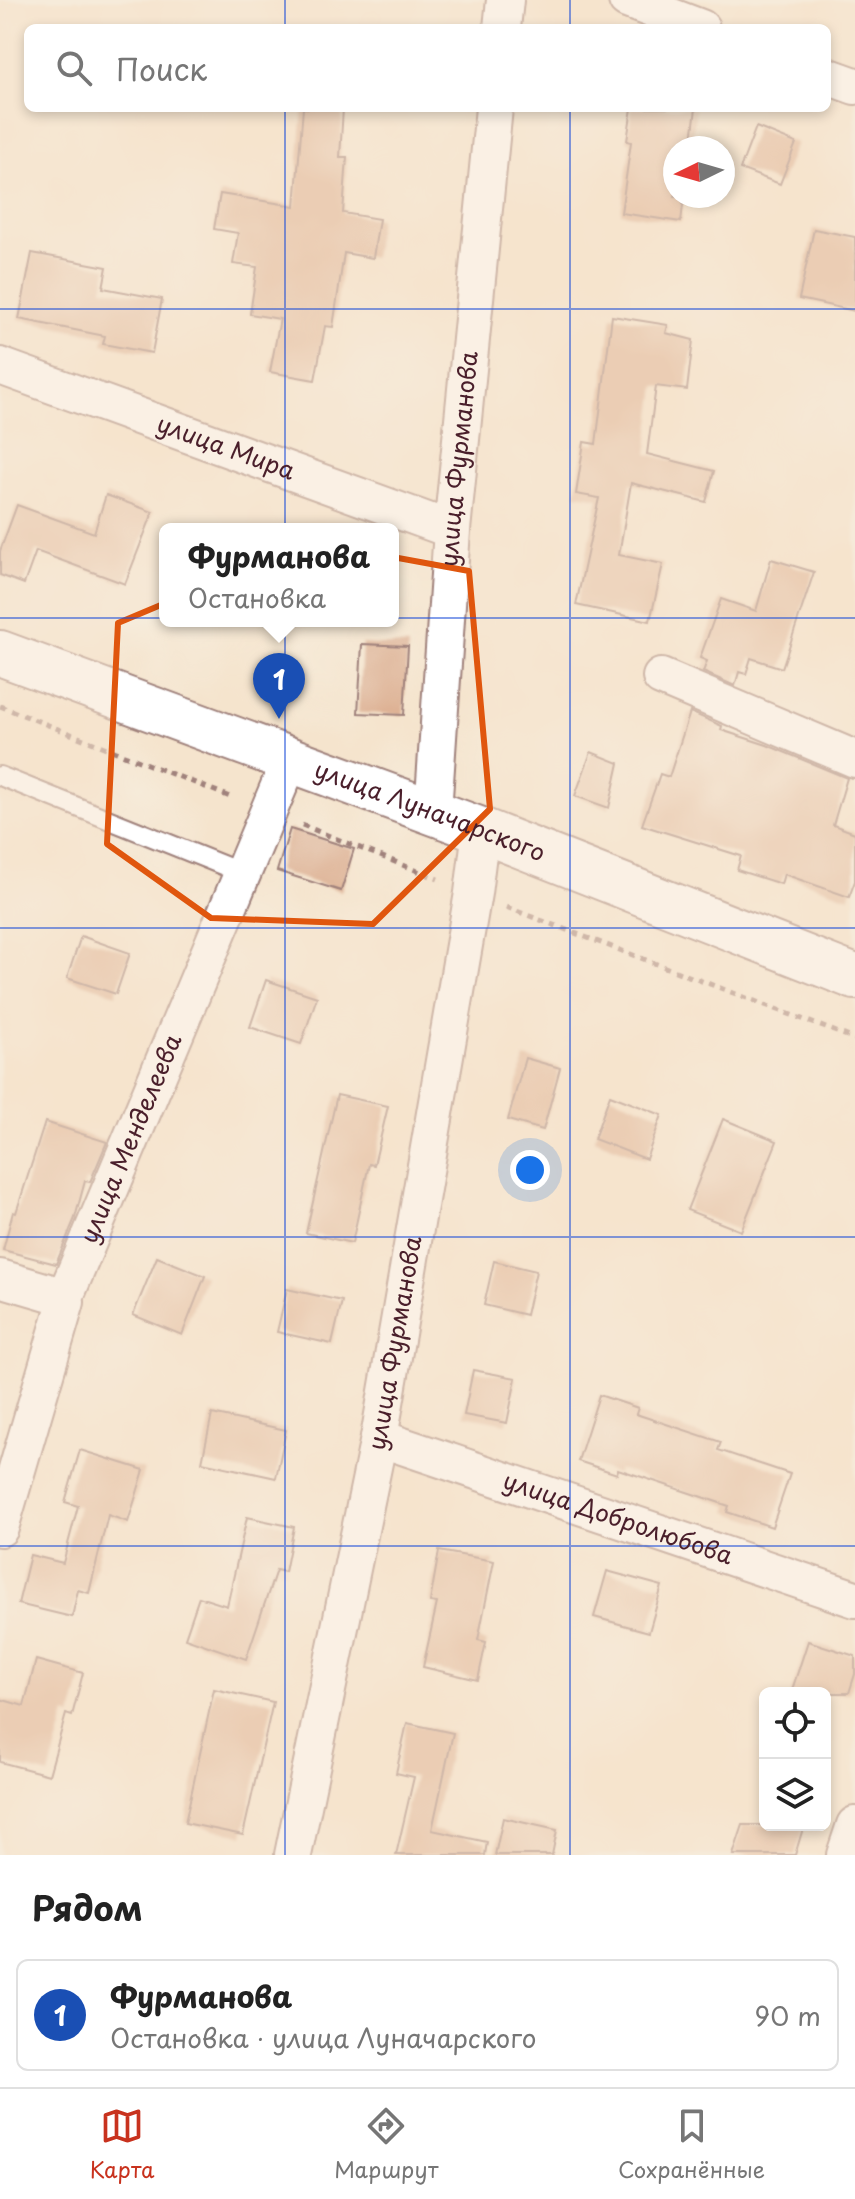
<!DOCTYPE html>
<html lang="ru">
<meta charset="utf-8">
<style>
body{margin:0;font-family:"Playpen Sans",sans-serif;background:#f2f2f2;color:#222}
.controls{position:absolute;right:24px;bottom:24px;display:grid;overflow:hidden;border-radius:12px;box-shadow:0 4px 12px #0003}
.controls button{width:72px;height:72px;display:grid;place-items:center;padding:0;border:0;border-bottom:2px solid #e0e0e0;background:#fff;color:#222;font:40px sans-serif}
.compass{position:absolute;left:663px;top:136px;width:72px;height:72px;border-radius:50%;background:#fff;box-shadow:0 4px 12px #0003;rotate:265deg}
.you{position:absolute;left:530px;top:1170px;width:28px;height:28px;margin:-20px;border:6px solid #fff;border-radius:50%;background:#1a73e8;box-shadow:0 0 0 12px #1a73e833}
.badge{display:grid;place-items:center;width:52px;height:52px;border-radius:50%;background:#c8321e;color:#fff;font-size:26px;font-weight:700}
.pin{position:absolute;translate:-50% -66px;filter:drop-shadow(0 2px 4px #0008)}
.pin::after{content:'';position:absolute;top:42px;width:28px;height:24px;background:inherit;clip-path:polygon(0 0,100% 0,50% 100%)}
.popup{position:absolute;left:159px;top:523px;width:240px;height:104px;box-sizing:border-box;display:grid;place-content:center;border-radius:12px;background:#fff;filter:drop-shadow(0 2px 6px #0005);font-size:26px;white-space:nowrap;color:#767676}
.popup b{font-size:30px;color:#222}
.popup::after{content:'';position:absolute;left:50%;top:100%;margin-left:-16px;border:16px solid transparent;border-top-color:#fff}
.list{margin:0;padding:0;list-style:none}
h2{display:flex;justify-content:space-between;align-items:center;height:104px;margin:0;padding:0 32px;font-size:34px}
h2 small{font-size:26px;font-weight:400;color:#767676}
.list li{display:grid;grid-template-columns:52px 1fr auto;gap:24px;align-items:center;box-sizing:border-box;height:112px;margin:0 16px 16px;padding:0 16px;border:2px solid #e0e0e0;border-radius:12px}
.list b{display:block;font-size:30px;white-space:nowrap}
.list p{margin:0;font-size:26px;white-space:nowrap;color:#767676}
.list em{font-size:26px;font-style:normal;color:#767676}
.icon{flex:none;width:44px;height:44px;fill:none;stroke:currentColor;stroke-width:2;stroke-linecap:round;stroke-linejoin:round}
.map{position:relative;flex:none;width:855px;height:1855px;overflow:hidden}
.search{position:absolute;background:#fff;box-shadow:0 4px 12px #0003;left:24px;right:24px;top:24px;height:88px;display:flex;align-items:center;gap:20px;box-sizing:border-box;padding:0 28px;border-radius:12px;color:#767676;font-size:30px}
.sheet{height:232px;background:#fff}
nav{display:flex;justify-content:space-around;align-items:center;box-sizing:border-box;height:112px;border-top:2px solid #e0e0e0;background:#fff;font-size:22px;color:#767676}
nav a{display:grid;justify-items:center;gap:4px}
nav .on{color:#c8321e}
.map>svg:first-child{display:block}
.building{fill:#deb295}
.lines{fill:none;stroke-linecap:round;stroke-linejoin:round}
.service-casing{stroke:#a0827c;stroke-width:22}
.minor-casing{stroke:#a0827c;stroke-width:40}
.secondary-casing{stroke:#a0827c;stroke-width:48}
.path{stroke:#a0827c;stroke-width:5;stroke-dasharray:6 6;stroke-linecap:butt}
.service{stroke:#fff;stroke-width:18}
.minor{stroke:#fff;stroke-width:36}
.secondary{stroke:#fff;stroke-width:44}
.marked{fill:none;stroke:#e0560e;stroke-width:6;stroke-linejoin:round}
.grid{fill:none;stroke:#1d4ed8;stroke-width:2;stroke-opacity:0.55}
.labels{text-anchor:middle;stroke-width:6;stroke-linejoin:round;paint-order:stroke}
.street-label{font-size:24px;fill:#4a1f2b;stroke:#f7f3e8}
</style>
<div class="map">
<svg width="855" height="1855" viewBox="0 0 855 1855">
<rect width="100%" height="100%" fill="#f7f3e8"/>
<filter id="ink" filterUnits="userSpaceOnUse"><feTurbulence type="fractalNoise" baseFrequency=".0125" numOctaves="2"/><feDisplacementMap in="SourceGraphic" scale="16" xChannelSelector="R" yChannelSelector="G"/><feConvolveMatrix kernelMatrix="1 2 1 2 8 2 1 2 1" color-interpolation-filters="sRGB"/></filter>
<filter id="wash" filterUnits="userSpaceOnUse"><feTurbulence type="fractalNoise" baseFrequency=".006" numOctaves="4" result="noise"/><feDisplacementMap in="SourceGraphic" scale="32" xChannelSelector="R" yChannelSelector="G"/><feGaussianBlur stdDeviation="1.8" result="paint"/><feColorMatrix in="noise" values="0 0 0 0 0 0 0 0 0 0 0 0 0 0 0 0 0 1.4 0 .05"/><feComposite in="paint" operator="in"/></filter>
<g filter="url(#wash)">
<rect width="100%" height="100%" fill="#f5e4cd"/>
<g id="blocks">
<!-- building -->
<g class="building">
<polygon points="303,108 343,108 340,157 347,157 343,213 379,219 373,258 344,253 333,327 325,326 315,380 270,372 280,319 250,314 257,267 233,264 238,233 214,229 220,194 295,206"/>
<polygon points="632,108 696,108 691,148 675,148 675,196 684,196 681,222 621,213 631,142 627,141"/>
<polygon points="756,127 796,143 780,184 740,169"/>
<polygon points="814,229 855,237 855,311 799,299"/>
<polygon points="32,253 107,267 103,288 162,299 152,353 103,344 105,336 19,319"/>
<polygon points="612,316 668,325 666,333 693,340 687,390 656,386 647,454 714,471 706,502 631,483 619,555 663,564 650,621 576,605 599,498 576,494 584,442 596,444"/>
<polygon points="106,495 153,512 125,584 36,551 24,584 0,575 0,551 17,505 94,533"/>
<polygon points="771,559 814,572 782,668 751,658 746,674 739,672 735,686 703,672 707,661 700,658 721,599 756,611"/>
<polygon points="362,644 408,646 404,715 358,713"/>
<polygon points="690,712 722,726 721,730 767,745 847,778 833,825 855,833 855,881 849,897 784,874 781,884 737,870 741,856 642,825 660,774 669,777"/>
<polygon points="591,752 619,763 609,808 575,796"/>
<polygon points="290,829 354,849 341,891 277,871"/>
<polygon points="81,936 130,953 116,994 67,978"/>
<polygon points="266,980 317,997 301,1044 250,1027"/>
<polygon points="525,1058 560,1068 543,1130 508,1120"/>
<polygon points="337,1095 388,1106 374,1165 369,1164 352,1243 306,1233"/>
<polygon points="610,1095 662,1115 646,1159 594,1139"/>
<polygon points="723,1119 777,1141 741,1231 687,1210"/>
<polygon points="45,1122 107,1142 90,1182 85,1181 75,1218 56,1264 3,1250 13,1212 16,1213"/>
<polygon points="157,1257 205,1276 182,1335 133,1315"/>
<polygon points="494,1261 536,1271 526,1315 484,1305"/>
<polygon points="287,1289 342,1301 332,1344 277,1332"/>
<polygon points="473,1370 516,1378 507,1423 464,1415"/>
<polygon points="599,1395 638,1408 636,1414 721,1442 718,1450 790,1474 772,1527 727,1512 729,1506 618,1469 617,1474 578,1461"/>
<polygon points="212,1414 286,1430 276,1478 202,1462"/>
<polygon points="80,1450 144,1470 128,1522 108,1515 89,1593 78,1590 72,1617 18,1604 30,1555 63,1563 78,1506 65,1502"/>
<polygon points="247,1517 294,1527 285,1572 276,1570 246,1659 185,1638 199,1597 227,1606"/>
<polygon points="439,1551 494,1561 478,1640 486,1642 478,1680 423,1667 437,1603 430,1602"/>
<polygon points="607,1571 662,1586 649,1632 594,1617"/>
<polygon points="808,1641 855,1656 855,1674 849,1693 791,1693"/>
<polygon points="36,1660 83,1673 72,1716 66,1714 49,1775 0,1762 0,1699 24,1706"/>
<polygon points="214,1689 273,1702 243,1835 185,1823"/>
<polygon points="407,1723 453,1733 432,1830 487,1842 485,1855 396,1855 414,1777 396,1773"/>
<polygon points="503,1818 557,1830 552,1855 495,1855"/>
<polygon points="743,1825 804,1825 795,1855 733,1855"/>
</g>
</g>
</g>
<g filter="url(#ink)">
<use href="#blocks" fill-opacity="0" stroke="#a0827c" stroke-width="2"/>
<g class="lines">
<!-- service casing -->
<g class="service-casing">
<polyline id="service" points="0,776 242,873"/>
</g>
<!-- minor casing -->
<g class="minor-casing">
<g id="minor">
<polyline points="627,0 701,28"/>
<polyline points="502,28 505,0"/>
<polyline points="827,76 855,86"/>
<path id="s1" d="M0,366L452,530"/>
<polyline points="661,677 855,759"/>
<path id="s2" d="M433,812L452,530L494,108"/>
<polyline points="0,1278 65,1297"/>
<path id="s3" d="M379,1438L855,1599"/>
<path id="s4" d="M0,1528L66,1302L65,1297L290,760"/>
<path id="s5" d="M293,1855L379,1438L473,893L481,830"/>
<polyline points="845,1855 855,1825"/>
</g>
</g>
<!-- secondary casing -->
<g class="secondary-casing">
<g id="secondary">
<path id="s6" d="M0,653L481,830L855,977"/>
</g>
</g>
<!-- path -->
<g class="path">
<polyline points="0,706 233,798"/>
<polyline points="302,825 438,879"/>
<polyline points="506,907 855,1039"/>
</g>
<!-- service -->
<use href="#service" class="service"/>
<!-- minor -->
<use href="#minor" class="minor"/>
<!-- secondary -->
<use href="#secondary" class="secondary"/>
</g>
</g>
<!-- marked area -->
<path d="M0 0H855V1855H0ZM311,542L469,571L490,809L373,924L211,918L107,844L118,623Z" fill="#f5e4cd" fill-opacity=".55" fill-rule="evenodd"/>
<path class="marked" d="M311,542L469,571L490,809L373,924L211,918L107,844L118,623Z"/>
<!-- grid -->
<path class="grid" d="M285,0V28M570,0V28M285,108V1855M570,108V1855M0,309H855M0,618H855M0,928H855M0,1237H855M0,1546H855"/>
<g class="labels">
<!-- street labels -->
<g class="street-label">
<text dy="8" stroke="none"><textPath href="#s1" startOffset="240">улица Мира</textPath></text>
<text dy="8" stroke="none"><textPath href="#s2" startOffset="354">улица Фурманова</textPath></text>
<text dy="8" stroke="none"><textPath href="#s6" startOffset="458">улица Луначарского</textPath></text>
<text dy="8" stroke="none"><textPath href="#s4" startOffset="412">улица Менделеева</textPath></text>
<text dy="8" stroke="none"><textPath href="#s5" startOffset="522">улица Фурманова</textPath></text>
<text dy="8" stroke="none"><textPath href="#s3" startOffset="252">улица Добролюбова</textPath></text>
</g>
</g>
</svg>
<div class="controls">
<button><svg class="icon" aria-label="locate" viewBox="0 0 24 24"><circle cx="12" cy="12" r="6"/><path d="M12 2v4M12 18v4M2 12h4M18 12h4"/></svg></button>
<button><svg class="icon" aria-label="layers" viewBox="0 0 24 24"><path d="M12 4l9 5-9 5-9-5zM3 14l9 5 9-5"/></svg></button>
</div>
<svg class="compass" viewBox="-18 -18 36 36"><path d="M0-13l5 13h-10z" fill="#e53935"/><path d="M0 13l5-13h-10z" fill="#767676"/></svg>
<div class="you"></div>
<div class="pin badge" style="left:279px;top:719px;background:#1a4fb4">1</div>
<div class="popup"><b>Фурманова</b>Остановка</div>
<div class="search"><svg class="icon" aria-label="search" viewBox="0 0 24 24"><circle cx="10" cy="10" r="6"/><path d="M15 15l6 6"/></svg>Поиск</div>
</div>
<section class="sheet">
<h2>Рядом<small></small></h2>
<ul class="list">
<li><span class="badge" style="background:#1a4fb4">1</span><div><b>Фурманова</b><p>Остановка · улица Луначарского</p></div><em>90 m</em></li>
</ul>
</section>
<nav>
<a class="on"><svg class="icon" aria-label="map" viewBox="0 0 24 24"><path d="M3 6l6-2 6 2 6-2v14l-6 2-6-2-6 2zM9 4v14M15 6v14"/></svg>Карта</a>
<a><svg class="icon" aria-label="directions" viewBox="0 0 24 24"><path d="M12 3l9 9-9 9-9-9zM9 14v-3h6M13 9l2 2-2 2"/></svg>Маршрут</a>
<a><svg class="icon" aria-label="saved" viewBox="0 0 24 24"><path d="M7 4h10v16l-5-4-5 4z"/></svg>Сохранённые</a>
</nav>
